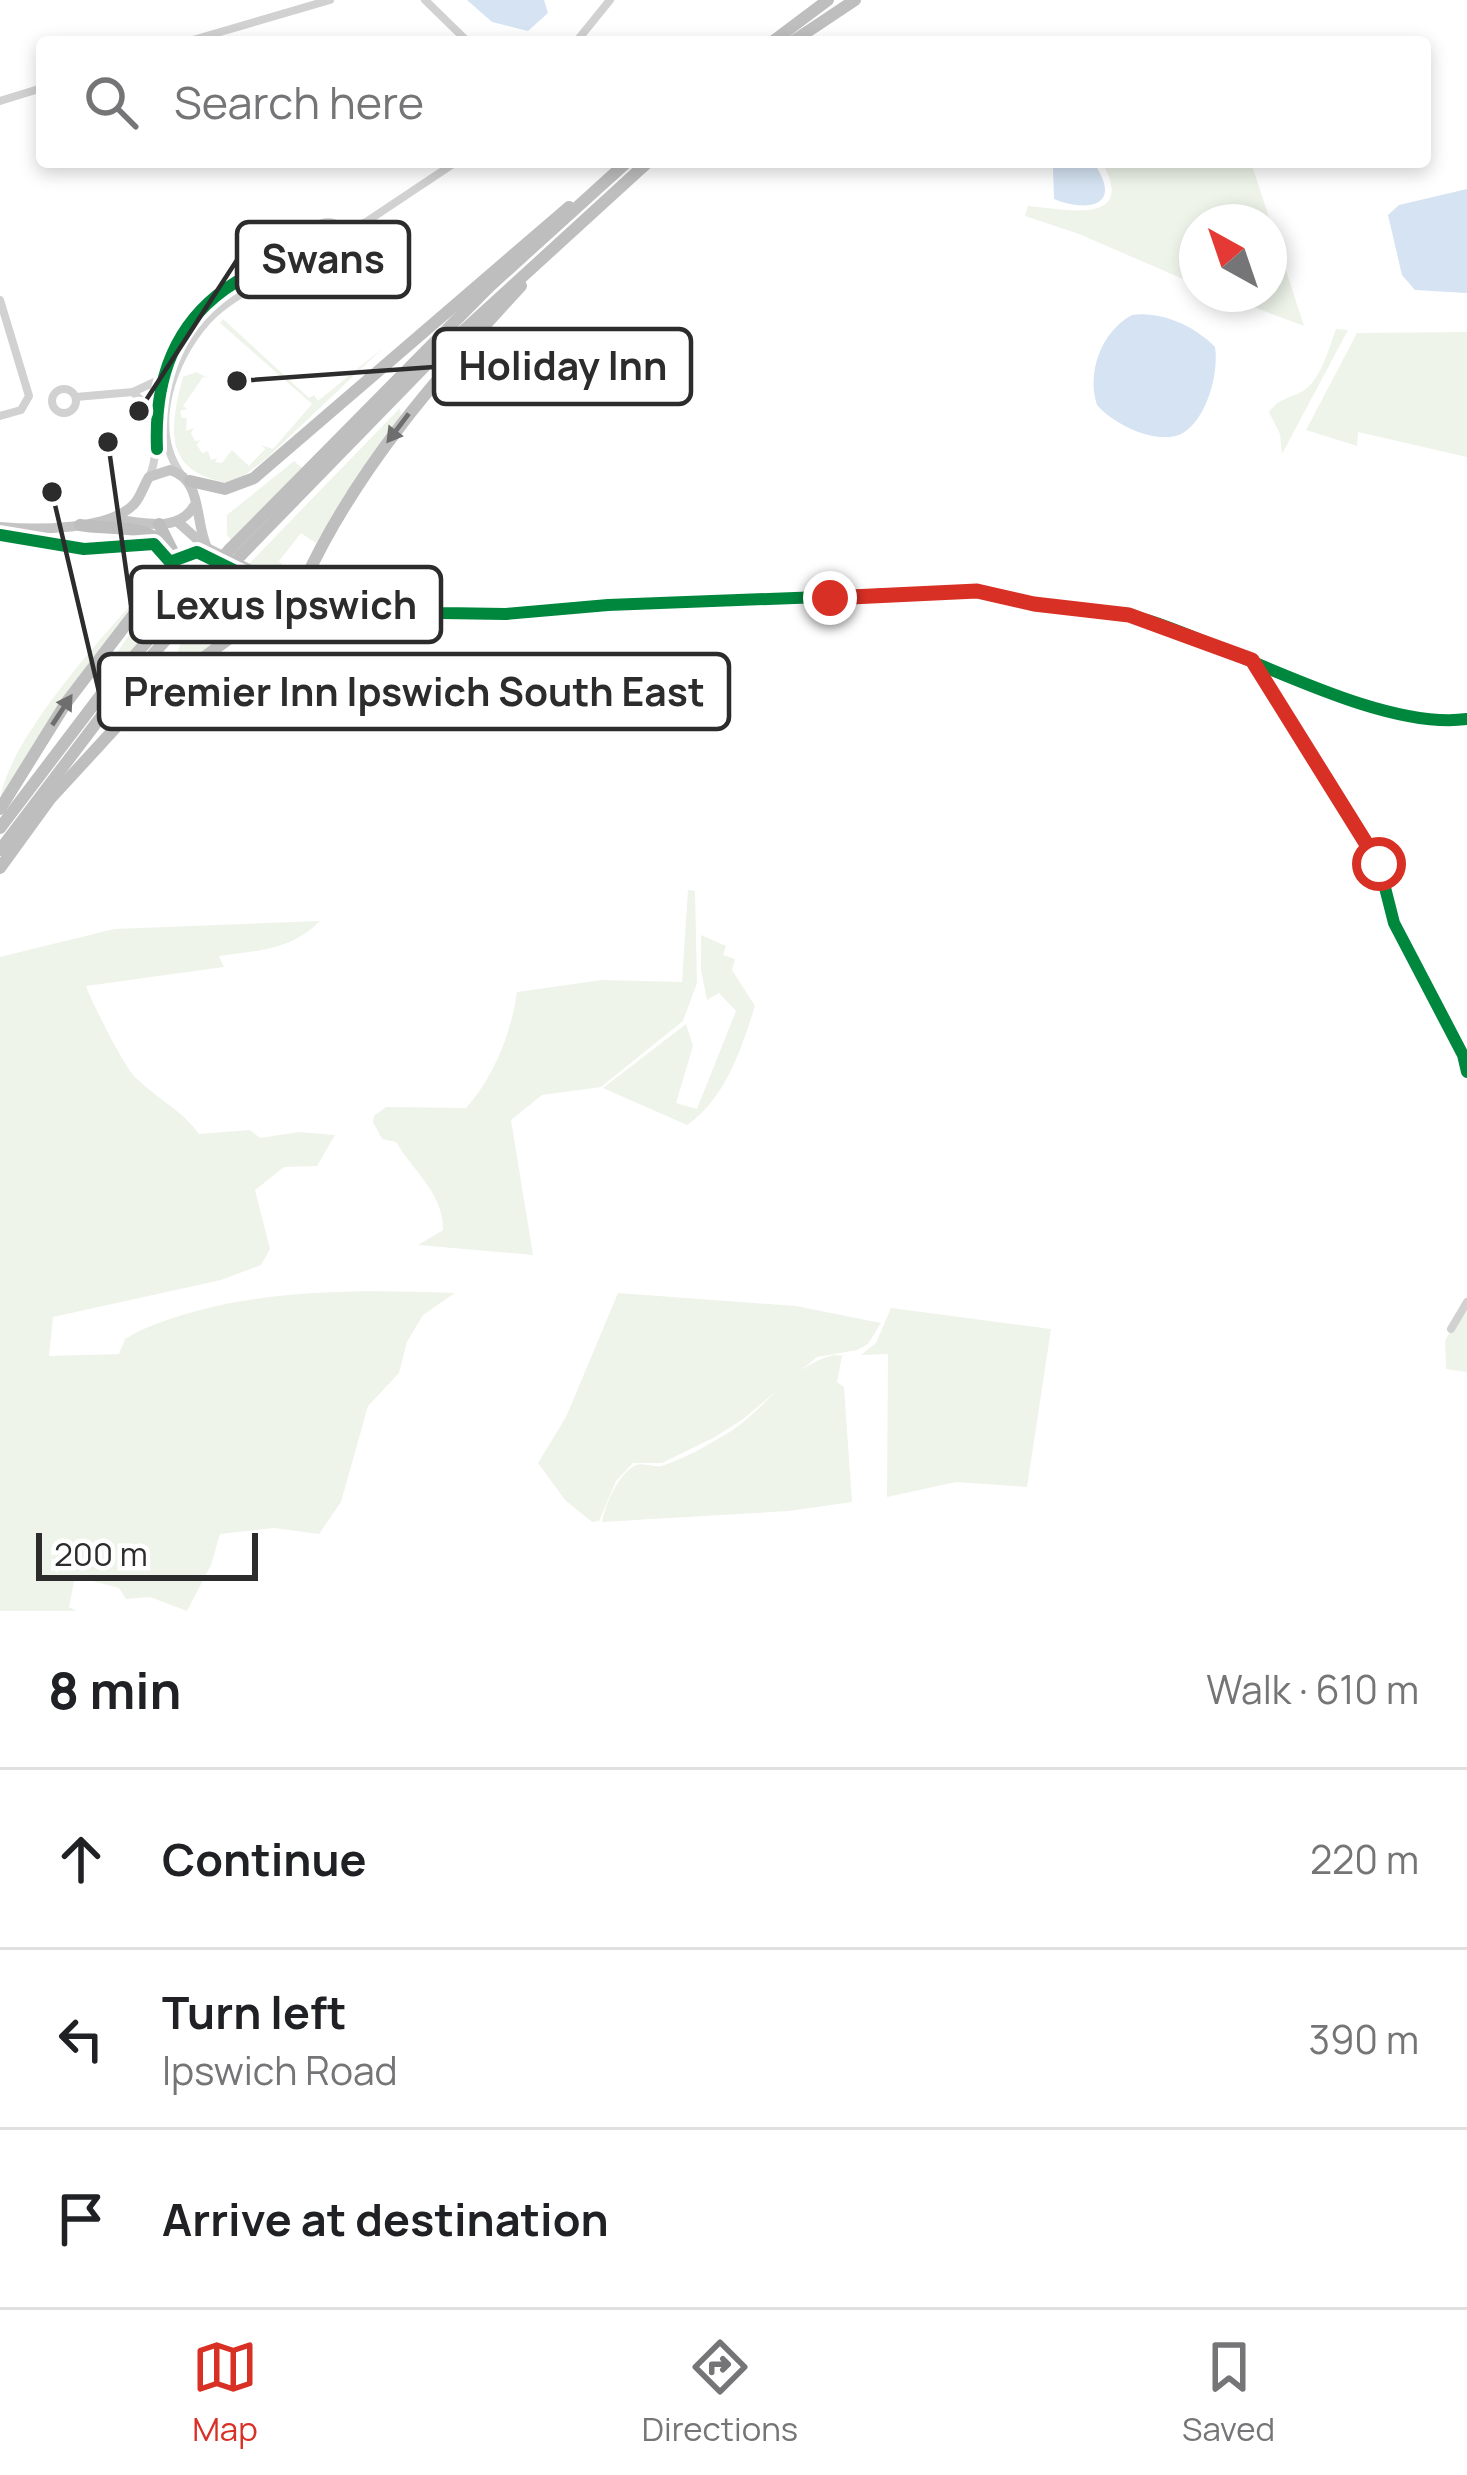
<!DOCTYPE html>
<meta charset="utf-8">
<style>
body{margin:0;font-family:Manrope,sans-serif;background:#f2f2f2;color:#202124}
.compass{position:absolute;left:1179px;top:204px;width:108px;height:108px;border-radius:50%;background:#fff;box-shadow:0 6px 18px #0003;rotate:320deg}
.scale{position:absolute;left:36px;bottom:30px;width:222px;box-sizing:border-box;padding-left:12px;border:6px solid #2c2c2c;border-top:0;font-size:33px;line-height:42px;white-space:nowrap;color:#2c2c2c;-webkit-text-stroke:9px #fff;paint-order:stroke}
.stop{position:absolute;width:36px;height:36px;margin:-27px;border:9px solid #d93025;border-radius:50%;background:#fff}
.stop.end{background:#d93025;border-color:#fff;box-shadow:0 3px 12px #0008}
.list{margin:0;padding:0;list-style:none}
h2{display:flex;justify-content:space-between;align-items:center;height:156px;margin:0;padding:0 48px;font-size:51px}
h2 small{font-size:39px;font-weight:400;color:#757577}
.list li{display:grid;grid-template-columns:78px 1fr auto;gap:36px;align-items:center;box-sizing:border-box;height:180px;padding:0 48px;border-top:3px solid #e0e0e0}
.list b{display:block;font-size:45px;white-space:nowrap}
.list p{margin:0;font-size:39px;white-space:nowrap;color:#757577}
.list em{font-size:39px;font-style:normal;color:#757577}
.icon{flex:none;width:66px;height:66px;fill:none;stroke:currentColor;stroke-width:2;stroke-linecap:round;stroke-linejoin:round}
.map{position:relative;flex:none;width:1467px;height:1611px;overflow:hidden}
.search{position:absolute;background:#fff;box-shadow:0 6px 18px #0003;left:36px;right:36px;top:36px;height:132px;display:flex;align-items:center;gap:30px;box-sizing:border-box;padding:0 42px;border-radius:12px;color:#757577;font-size:45px}
.sheet{height:696px;background:#fff}
nav{display:flex;justify-content:space-around;align-items:center;box-sizing:border-box;height:168px;border-top:3px solid #e0e0e0;background:#fff;font-size:33px;color:#757577}
nav a{display:grid;justify-items:center;gap:6px}
nav .on{color:#d93025}
.map>svg:first-child{display:block}
.green{fill:#eef4ea}
.water{fill:#d5e3f2}
.lines{fill:none;stroke-linecap:round;stroke-linejoin:round}
.minor{stroke:#d1d1d1;stroke-width:8}
.major{stroke:#c4c4c4;stroke-width:10}
.highway{stroke:#bebebe;stroke-width:12}
.highway-bridge{stroke:#bebebe;stroke-width:12}
.cycleway-casing{stroke:#fff;stroke-width:20}
.cycleway{stroke:#00873e;stroke-width:12}
.oneway{fill:#6e6e6e}
.route{stroke:#d93025;stroke-width:15}
.leader{fill:none;stroke:#2c2c2c;stroke-width:4.5}
.callout-dot{fill:#2c2c2c;stroke:#fff;stroke-width:4.5}
.callout{fill:#fff;stroke:#2c2c2c;stroke-width:4.5}
.callout-label{font-size:39px;text-anchor:middle;font-weight:bold;fill:#2c2c2c}
</style>
<div class="map">
<svg width="1467" height="1611" viewBox="0 0 1467 1611">
<rect width="100%" height="100%" fill="#fff"/>
<!-- green -->
<g class="green">
<path d="M1102,162H1251L1304,326L1219,294H1269V222H1197V285L1079,234L1025,216L1028,206C1060,208 1139,228 1102,162Z"/>
<path d="M223,319L309,398L314,395L318,401L384,347L268,457L242,477L240,485C167,476 166,440 183,377L196,372L208,378L203,377L183,406L187,409L180,411L182,418H187L186,431L194,428L191,433L195,441L200,440L197,445L202,453L208,451L211,460L217,458L215,462L222,463L232,450L249,466L265,449L261,445L273,449L312,404L220,323Z"/>
<path d="M1336,329L1348,330L1282,454L1280,434L1269,412C1279,398 1289,399 1303,391C1321,380 1329,348 1336,329Z"/>
<polygon points="1467,332 1467,457 1358,432 1357,446 1306,430 1357,333"/>
<polygon points="400,408 401,417 316,543 301,533 279,561 282,564 273,569 275,573 246,567"/>
<polygon points="294,461 302,468 231,540 227,535 227,515"/>
<polygon points="188,572 201,577 113,676 106,676 106,668 142,617"/>
<path d="M238,576L240,586L259,603L257,609C239,629 203,660 175,661L182,639Z"/>
<path d="M138,597L75,683L0,806C0,750 99,640 138,597Z"/>
<path d="M688,890L695,891L697,983L683,1021L601,1087L542,1095L511,1120L533,1255L418,1245L443,1230C444,1194 413,1171 396,1142L382,1139L373,1122L374,1116L386,1107L466,1108C494,1076 511,1034 517,992L602,980L682,982Z"/>
<path d="M320,921C292,950 257,951 219,956L224,967L86,986C92,1003 124,1066 135,1077C156,1098 183,1111 199,1134L250,1130L260,1138L299,1132L335,1135L317,1166L284,1167L255,1190L270,1249L261,1265L221,1280L53,1317L49,1356L119,1354L125,1339L137,1332C236,1288 349,1289 455,1293L423,1315L407,1342L399,1373L368,1406L341,1502L319,1534L274,1528L220,1534L211,1565L187,1611L150,1597L126,1599L119,1588L81,1578L74,1582L69,1607L77,1611H0V957L114,929Z"/>
<path d="M701,935L726,946L723,955L735,959L732,970L755,1006C741,1050 725,1099 687,1125L603,1088L686,1024L693,1046L676,1103L697,1109L736,1011L719,993L707,1000L701,970Z"/>
<polygon points="618,1293 796,1306 881,1323 868,1344 857,1350 817,1357 742,1420 715,1437 662,1463 633,1463 616,1481 599,1521 592,1522 565,1500 538,1463 566,1417"/>
<polygon points="1467,1302 1467,1372 1446,1369 1445,1341"/>
<polygon points="891,1308 1051,1329 1027,1487 956,1482 887,1497 888,1354 861,1355 876,1343"/>
<path d="M833,1355L848,1356H842L837,1382L844,1387L852,1502L789,1511L602,1522C605,1505 618,1475 634,1466C643,1461 652,1468 661,1466C683,1460 709,1444 728,1433C765,1410 789,1367 833,1355Z"/>
</g>
<!-- water -->
<g class="water">
<polygon points="467,0 544,0 548,13 528,31 492,22"/>
<path d="M1060,162L1097,168C1122,209 1083,211 1054,199L1053,168Z"/>
<polygon points="1467,189 1467,293 1415,290 1402,275 1388,215 1399,205"/>
<path d="M1132,315C1162,311 1194,326 1215,347C1219,373 1207,418 1183,433C1158,447 1113,424 1097,405C1086,372 1102,331 1132,315Z"/>
</g>
<g class="lines">
<!-- minor -->
<g class="minor">
<polyline points="425,0 468,42"/>
<polyline points="186,42 330,0"/>
<polyline points="576,42 610,0"/>
<polyline points="0,101 42,88"/>
<circle cx="328" cy="241" r="19"/>
<polyline points="344,232 366,222 456,162"/>
<polyline points="331,260 342,270 346,290 358,292 363,286 363,277 348,265 345,250"/>
<polyline points="0,300 29,396 21,410 0,416"/>
<circle cx="64" cy="401" r="12"/>
<polyline points="133,392 155,415"/>
<polyline points="76,397 133,392 161,379"/>
<path d="M181,474C148,428 172,360 207,321C228,297 290,264 320,258"/>
<path d="M150,476C161,446 153,415 160,384C179,298 248,285 309,240"/>
<path d="M306,591L397,608L506,614L608,605L977,591C998,595 1019,601 1040,604C1077,609 1115,610 1150,621C1238,649 1379,731 1467,719"/>
<polyline points="1253,661 1379,864 1394,923 1463,1055 1467,1072"/>
<polyline points="1451,1329 1467,1302"/>
</g>
<!-- major -->
<g class="major">
<path d="M110,519C138,521 177,535 194,506"/>
<polyline points="179,523 207,548 255,572 287,602 299,600 306,591 300,579 255,572"/>
<path d="M0,527C33,530 111,531 135,503C141,496 144,485 149,477L170,470C203,480 194,519 207,548"/>
</g>
<!-- highway -->
<g class="highway">
<polyline points="772,42 828,0"/>
<polyline points="792,42 855,0"/>
<polyline points="190,481 225,489 254,478 569,207"/>
<path d="M80,525C110,531 155,520 168,555"/>
<polyline points="230,549 489,287 627,162"/>
<polyline points="241,555 428,363 648,162"/>
<path d="M304,582C356,469 437,377 521,286"/>
<polyline points="0,809 66,703 166,572 173,552 159,524"/>
<polyline points="0,828 110,683 211,570"/>
<polyline points="0,850 119,693 220,578"/>
<polyline points="0,868 50,799 130,712 230,638 273,610 292,603"/>
</g>
<!-- highway-bridge -->
<g class="highway-bridge">
<polyline points="211,570 230,549"/>
<polyline points="220,578 241,555"/>
</g>
<!-- cycleway casing -->
<g class="cycleway-casing">
<g id="cycleway">
<path d="M157,449C154,379 174,320 236,282C260,267 286,256 309,240"/>
<path d="M0,535L84,549L154,544L170,562L197,552L258,582L278,618L333,595L442,613L506,614L608,605L977,591C998,595 1019,601 1040,604C1077,609 1115,610 1150,621C1238,649 1379,731 1467,719"/>
<polyline points="1252,660 1379,864 1394,923 1463,1055 1467,1072"/>
</g>
</g>
<!-- cycleway -->
<use href="#cycleway" class="cycleway"/>
</g>
<!-- one-way arrows -->
<defs><path id="oneway-solid" d="M-6-.8H1V-3.2L6.5 0L1 3.2V.8H-6Z" transform="scale(3)"/></defs>
<g class="oneway">
<use href="#oneway-solid" transform="translate(398 428) rotate(127)"/>
<use href="#oneway-solid" transform="translate(62 710) rotate(-57)"/>
</g>
<g class="lines">
<!-- route -->
<polyline class="route" points="830,598 977,591 1034,604 1129,615 1252,660 1379,864"/>
</g>
<!-- callouts -->
<path class="leader" d="M139 411L237 260M237 381L434 367M108 442L131 605M52 492L99 692"/>
<g class="callout-dot">
<circle cx="139" cy="411" r="12"/>
<circle cx="237" cy="381" r="12"/>
<circle cx="108" cy="442" r="12"/>
<circle cx="52" cy="492" r="12"/>
</g>
<g class="callout">
<rect x="237" y="222" width="172" height="75" rx="12"/>
<rect x="434" y="329" width="257" height="75" rx="12"/>
<rect x="131" y="567" width="310" height="75" rx="12"/>
<rect x="99" y="654" width="630" height="75" rx="12"/>
</g>
<g class="callout-label">
<text x="323" y="273">Swans</text>
<text x="563" y="380">Holiday Inn</text>
<text x="286" y="619">Lexus Ipswich</text>
<text x="414" y="706">Premier Inn Ipswich South East</text>
</g>
</svg>
<svg class="compass" viewBox="-18 -18 36 36"><path d="M0-13l5 13h-10z" fill="#e53935"/><path d="M0 13l5-13h-10z" fill="#757577"/></svg>
<div class="scale">200 m</div>
<div class="stop" style="left:1379px;top:864px"></div>
<div class="stop end" style="left:830px;top:598px"></div>
<div class="search"><svg class="icon" aria-label="search" viewBox="0 0 24 24"><circle cx="10" cy="10" r="6"/><path d="M15 15l6 6"/></svg>Search here</div>
</div>
<section class="sheet">
<h2>8 min<small>Walk · 610 m</small></h2>
<ul class="list">
<li><svg class="icon" aria-label="ahead" viewBox="0 0 24 24"><path d="M12 20V5M6 11l6-6 6 6"/></svg><div><b>Continue</b></div><em>220 m</em></li>
<li><svg class="icon" aria-label="left" viewBox="0 0 24 24"><path d="M17 20v-9H6M10 6l-5 5 5 5"/></svg><div><b>Turn left</b><p>Ipswich Road</p></div><em>390 m</em></li>
<li><svg class="icon" aria-label="arrive" viewBox="0 0 24 24"><path d="M6 21V4h12l-3 4 3 4H6"/></svg><div><b>Arrive at destination</b></div></li>
</ul>
</section>
<nav>
<a class="on"><svg class="icon" aria-label="map" viewBox="0 0 24 24"><path d="M3 6l6-2 6 2 6-2v14l-6 2-6-2-6 2zM9 4v14M15 6v14"/></svg>Map</a>
<a><svg class="icon" aria-label="directions" viewBox="0 0 24 24"><path d="M12 3l9 9-9 9-9-9zM9 14v-3h6M13 9l2 2-2 2"/></svg>Directions</a>
<a><svg class="icon" aria-label="saved" viewBox="0 0 24 24"><path d="M7 4h10v16l-5-4-5 4z"/></svg>Saved</a>
</nav>
